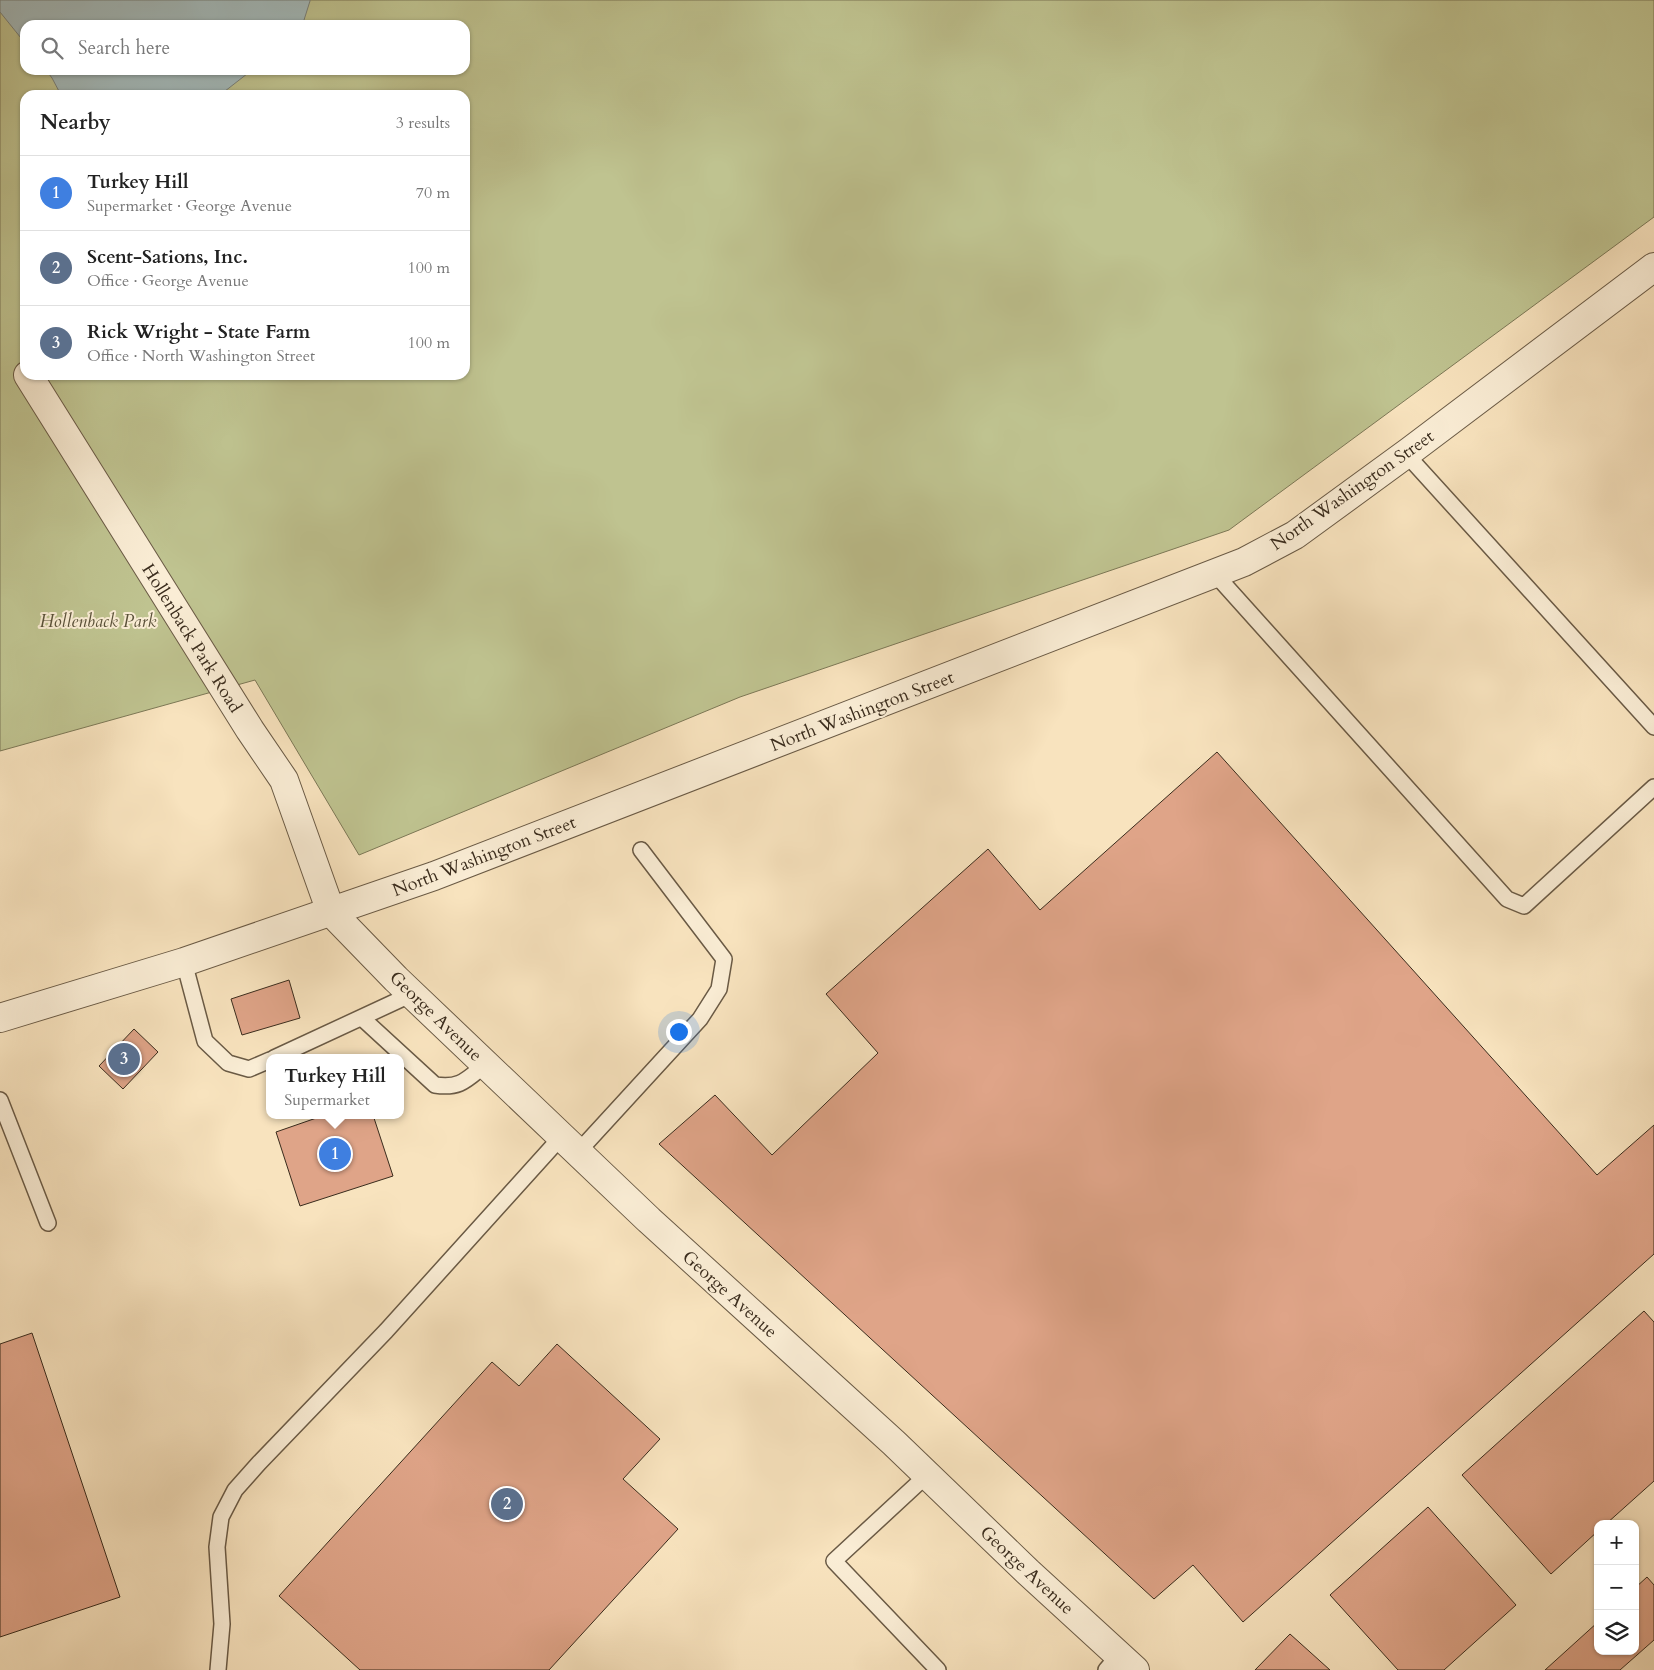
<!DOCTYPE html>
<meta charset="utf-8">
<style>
body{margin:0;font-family:Cardo,serif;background:#f6f6f6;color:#222}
.controls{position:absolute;right:15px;bottom:15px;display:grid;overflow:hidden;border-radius:10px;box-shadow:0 1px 4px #0004}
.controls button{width:45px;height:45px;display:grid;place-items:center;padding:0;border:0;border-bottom:1px solid #e0e0e0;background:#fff;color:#222;font:25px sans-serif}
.you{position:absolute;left:678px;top:1031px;width:18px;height:18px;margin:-12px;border:4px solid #fff;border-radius:50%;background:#1a73e8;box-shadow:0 0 0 8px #1a73e833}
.badge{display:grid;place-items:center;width:32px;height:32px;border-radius:50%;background:#8f2418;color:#fff;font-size:16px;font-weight:700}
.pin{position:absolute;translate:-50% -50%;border:2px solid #fff;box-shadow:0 1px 5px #0006}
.popup{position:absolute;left:266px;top:1054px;width:138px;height:65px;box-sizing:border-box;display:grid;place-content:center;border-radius:10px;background:#fff;filter:drop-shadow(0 1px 4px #0005);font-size:16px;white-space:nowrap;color:#767676}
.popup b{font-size:19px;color:#222}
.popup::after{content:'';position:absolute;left:50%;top:100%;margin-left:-10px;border:10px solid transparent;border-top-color:#fff}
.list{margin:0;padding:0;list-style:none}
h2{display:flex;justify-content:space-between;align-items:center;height:65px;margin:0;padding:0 20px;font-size:21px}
h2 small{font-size:16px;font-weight:400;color:#767676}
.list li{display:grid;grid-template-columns:32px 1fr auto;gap:15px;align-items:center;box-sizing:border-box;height:75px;padding:0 20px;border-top:1px solid #e0e0e0}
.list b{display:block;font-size:19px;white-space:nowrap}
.list p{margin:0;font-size:16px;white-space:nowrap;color:#767676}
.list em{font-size:16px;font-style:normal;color:#767676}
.icon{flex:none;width:28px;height:28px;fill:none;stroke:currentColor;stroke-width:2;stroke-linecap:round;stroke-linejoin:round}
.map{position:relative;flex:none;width:1654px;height:1670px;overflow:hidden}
.search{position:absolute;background:#fff;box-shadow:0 1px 4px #0004;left:20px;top:20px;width:450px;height:55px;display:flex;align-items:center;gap:12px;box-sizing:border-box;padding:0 18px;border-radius:15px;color:#767676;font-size:19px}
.panel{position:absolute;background:#fff;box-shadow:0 1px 4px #0004;left:20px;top:90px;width:450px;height:290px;border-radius:15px}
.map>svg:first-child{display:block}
.green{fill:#bfc390;stroke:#7c7856;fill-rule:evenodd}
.water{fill:#a3bbbd;stroke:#79827d}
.building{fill:#dfa488;stroke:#3a2c1d}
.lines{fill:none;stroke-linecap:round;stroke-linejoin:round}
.service-casing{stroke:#6a5a45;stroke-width:18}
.minor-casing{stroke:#6a5a45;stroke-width:30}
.tertiary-casing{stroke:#6a5a45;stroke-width:30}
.service{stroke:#faedd5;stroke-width:15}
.minor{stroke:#faedd5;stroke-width:28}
.tertiary{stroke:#faedd5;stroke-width:28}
.labels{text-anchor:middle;stroke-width:4;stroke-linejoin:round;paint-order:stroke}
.street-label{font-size:18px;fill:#3a2c1d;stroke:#faedd5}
.park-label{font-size:18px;font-style:italic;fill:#5b523a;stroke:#faedd5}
</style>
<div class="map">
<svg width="1654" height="1670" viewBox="0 0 1654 1670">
<rect width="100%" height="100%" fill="#f8e3be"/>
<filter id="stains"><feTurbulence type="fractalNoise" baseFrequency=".004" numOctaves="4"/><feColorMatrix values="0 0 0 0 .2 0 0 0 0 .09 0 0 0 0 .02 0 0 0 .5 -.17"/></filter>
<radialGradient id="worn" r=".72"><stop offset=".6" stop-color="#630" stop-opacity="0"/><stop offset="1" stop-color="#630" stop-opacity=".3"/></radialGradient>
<!-- green -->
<path class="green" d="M0,0H1654V217L1229,530L740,697L359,855L255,680L0,751ZM25,25H465V70H25ZM25,95H465V375H25Z"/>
<!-- water -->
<g class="water">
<polygon points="0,0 310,0 310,1 304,20 300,25 25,25 25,43 0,12"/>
<polygon points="46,70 252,70 220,95 61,95 52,78"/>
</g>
<!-- building -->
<g class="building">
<polygon points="1217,752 1597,1175 1654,1125 1654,1254 1243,1622 1193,1565 1154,1599 659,1144 715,1095 772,1155 878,1053 826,994 988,849 1040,910"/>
<polygon points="289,980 300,1018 242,1035 231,999"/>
<polygon points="134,1029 158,1052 123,1089 99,1066"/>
<polygon points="325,1115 373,1115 393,1176 300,1206 276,1132"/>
<polygon points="1644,1311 1654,1322 1654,1481 1606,1524 1598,1524 1598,1531 1551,1574 1462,1475"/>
<polygon points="32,1333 120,1597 0,1637 0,1344"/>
<polygon points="557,1344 660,1439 623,1479 678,1529 549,1670 360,1670 279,1596 492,1362 519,1386"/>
<polygon points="1428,1507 1516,1605 1444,1670 1398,1670 1330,1595"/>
<polygon points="1647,1577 1654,1585 1654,1640 1620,1670 1545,1670 1598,1622 1598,1651 1635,1651 1635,1588"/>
<polygon points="1290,1634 1330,1670 1255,1670"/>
</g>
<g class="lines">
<!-- service casing -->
<g class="service-casing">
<g id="service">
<polyline points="1406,454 1654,727"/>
<polyline points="1215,574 1507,899 1524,906 1654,787"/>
<polyline points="184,962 205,1041 228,1063 249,1069 270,1060"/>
<path d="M362,1018L435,1085C461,1089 467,1079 486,1064"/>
<polyline points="274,1058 412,994"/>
<polyline points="0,1100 48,1223"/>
<polyline points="578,1152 700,1019 719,989 724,959 641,850"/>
<polyline points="927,1475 834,1561 938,1670"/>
<polyline points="218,1670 222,1624 217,1547 221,1517 235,1490 259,1463 386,1331 562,1136"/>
<polyline points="1106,1670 1119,1655"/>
</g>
</g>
<!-- minor casing -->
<g class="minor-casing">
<polyline id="minor" points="28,375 250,730 284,780 331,912"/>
</g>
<!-- tertiary casing -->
<g class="tertiary-casing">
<g id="tertiary">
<polyline points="331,912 396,979 649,1220 894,1443 1028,1572 1135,1670"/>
<polyline points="0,1018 184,962 434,876 1244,562 1295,535 1410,451 1654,267"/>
</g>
</g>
<!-- service -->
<use href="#service" class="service"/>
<!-- minor -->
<use href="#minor" class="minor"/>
<!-- tertiary -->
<use href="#tertiary" class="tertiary"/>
</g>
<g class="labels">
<!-- street labels -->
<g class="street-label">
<text transform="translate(1352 490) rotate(-35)" y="6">North Washington Street</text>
<text transform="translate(192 638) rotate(58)" y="6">Hollenback Park Road</text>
<text transform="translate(862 711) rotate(-21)" y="6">North Washington Street</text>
<text transform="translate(484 856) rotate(-21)" y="6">North Washington Street</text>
<text transform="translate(436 1016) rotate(44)" y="6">George Avenue</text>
<text transform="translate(730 1294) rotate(42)" y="6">George Avenue</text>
<text transform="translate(1027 1570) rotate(43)" y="6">George Avenue</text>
</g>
<!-- park labels -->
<g class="park-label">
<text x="98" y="627">Hollenback Park</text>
</g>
</g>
<rect width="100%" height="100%" filter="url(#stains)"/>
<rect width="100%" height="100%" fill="url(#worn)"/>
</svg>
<div class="controls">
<button>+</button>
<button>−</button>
<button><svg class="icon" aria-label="layers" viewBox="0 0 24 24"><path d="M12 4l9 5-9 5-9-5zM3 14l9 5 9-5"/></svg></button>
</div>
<div class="you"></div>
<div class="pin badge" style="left:335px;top:1154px;background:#3f7fe0">1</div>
<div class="popup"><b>Turkey Hill</b>Supermarket</div>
<div class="pin badge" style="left:507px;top:1504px;background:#5c6f8a">2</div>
<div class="pin badge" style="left:124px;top:1059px;background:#5c6f8a">3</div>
<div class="search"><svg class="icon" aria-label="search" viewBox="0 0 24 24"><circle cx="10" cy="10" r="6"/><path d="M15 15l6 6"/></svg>Search here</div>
<section class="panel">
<h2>Nearby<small>3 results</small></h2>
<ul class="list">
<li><span class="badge" style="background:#3f7fe0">1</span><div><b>Turkey Hill</b><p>Supermarket · George Avenue</p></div><em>70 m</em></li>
<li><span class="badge" style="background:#5c6f8a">2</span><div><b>Scent-Sations, Inc.</b><p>Office · George Avenue</p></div><em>100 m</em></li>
<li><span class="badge" style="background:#5c6f8a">3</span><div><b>Rick Wright - State Farm</b><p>Office · North Washington Street</p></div><em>100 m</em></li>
</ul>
</section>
</div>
